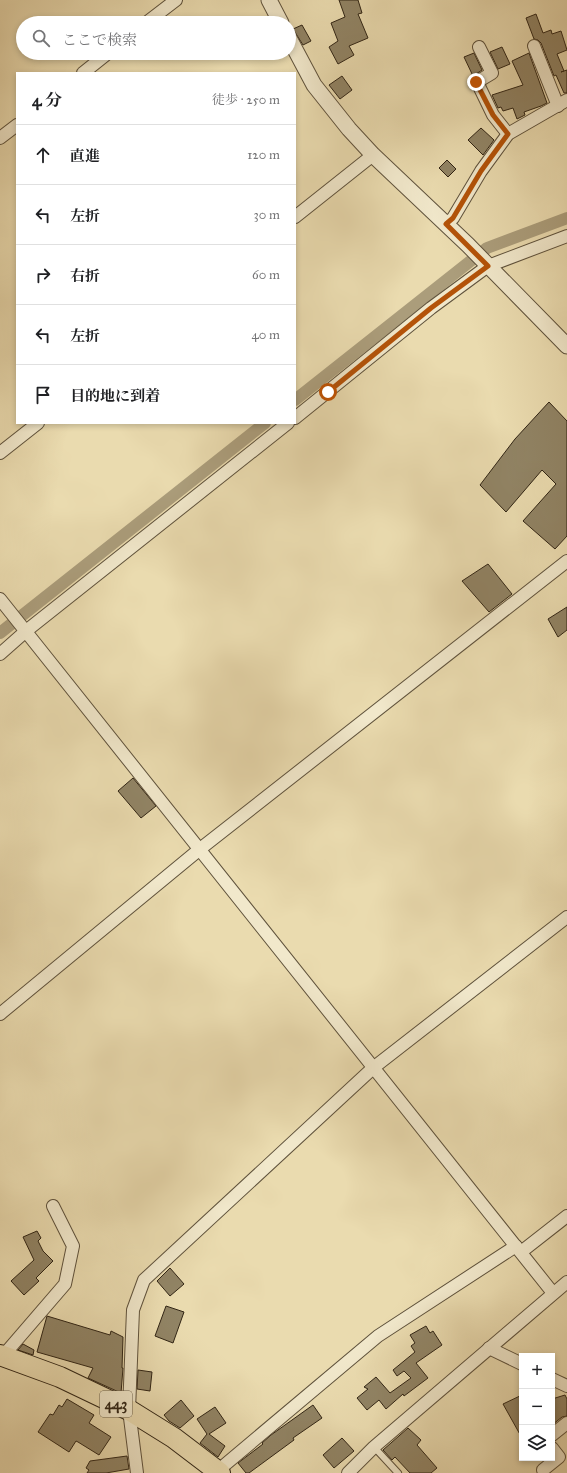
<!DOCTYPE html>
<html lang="ja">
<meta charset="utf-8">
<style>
body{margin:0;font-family:"IM FELL Great Primer","Noto Serif JP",serif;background:#f2f2f2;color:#202124}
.controls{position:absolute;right:12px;bottom:12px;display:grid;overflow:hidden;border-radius:0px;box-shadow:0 2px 6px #0003}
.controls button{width:36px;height:36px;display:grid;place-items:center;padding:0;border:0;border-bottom:1px solid #e0e0e0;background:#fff;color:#202124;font:20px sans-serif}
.stop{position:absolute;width:12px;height:12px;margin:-9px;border:3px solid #b45309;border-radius:50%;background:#fff}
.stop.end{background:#b45309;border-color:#fff;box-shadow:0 1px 4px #0008}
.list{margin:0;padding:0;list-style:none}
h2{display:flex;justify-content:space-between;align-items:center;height:52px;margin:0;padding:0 16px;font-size:17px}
h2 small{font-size:13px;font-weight:400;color:#757577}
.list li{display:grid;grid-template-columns:26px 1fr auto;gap:12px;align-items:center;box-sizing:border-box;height:60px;padding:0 16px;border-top:1px solid #e0e0e0}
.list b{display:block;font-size:15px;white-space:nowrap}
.list em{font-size:13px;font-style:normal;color:#757577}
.icon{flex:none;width:22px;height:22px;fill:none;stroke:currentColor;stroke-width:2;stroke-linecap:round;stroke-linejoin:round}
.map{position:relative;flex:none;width:567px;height:1473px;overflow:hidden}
.search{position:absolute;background:#fff;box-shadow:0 2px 6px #0003;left:16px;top:16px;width:280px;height:44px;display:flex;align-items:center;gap:10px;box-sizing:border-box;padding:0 14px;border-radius:22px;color:#757577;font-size:15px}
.panel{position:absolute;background:#fff;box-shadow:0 2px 6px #0003;left:16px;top:72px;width:280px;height:352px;border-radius:0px}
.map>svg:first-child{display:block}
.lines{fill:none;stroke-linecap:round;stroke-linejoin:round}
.canal{stroke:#ab9d7b;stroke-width:12}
.building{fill:#918465;stroke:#312515}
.service-casing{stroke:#5f523c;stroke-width:8}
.minor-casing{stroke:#5f523c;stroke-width:14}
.tertiary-casing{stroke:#5f523c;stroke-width:17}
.trunk-casing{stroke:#312515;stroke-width:22}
.service{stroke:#f1e8cb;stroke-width:6}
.minor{stroke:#f1e8cb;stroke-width:12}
.tertiary{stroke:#f1e8cb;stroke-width:15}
.trunk{stroke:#eadbaf;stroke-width:20}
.route{stroke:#b45309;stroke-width:5}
.labels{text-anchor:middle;stroke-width:3;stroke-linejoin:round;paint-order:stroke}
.shield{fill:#f1e8cb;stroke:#6b604c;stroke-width:1}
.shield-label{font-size:15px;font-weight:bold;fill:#312515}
</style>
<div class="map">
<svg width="567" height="1473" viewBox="0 0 567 1473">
<rect width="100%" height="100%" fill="#eadbaf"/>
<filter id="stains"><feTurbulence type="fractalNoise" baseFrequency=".005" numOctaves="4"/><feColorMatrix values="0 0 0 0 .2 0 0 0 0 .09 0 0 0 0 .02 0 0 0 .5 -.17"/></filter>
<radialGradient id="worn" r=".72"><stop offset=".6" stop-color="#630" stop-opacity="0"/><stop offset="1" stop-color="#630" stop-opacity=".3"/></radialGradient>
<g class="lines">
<!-- canal -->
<g class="canal">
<polyline points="295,400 487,248 567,218"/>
<polyline points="0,633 265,423"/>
</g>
</g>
<!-- building -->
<g class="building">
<polygon points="339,0 358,0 362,13 358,14 368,38 349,46 354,55 338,64 329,47 338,41 331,23 345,17"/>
<polygon points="536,14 543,33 551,30 552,34 561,31 567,50 557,54 564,71 561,72 567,70 567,93 564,93 556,75 554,76 541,43 538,40 534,39 526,18"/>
<polygon points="302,25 311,41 303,45 293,29"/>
<polygon points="502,47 510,64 498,69 490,52"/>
<polygon points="474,53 482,70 473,76 464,57"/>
<polygon points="529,53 547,103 541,106 524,112 525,115 517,119 513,108 503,111 501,107 498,108 492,95 523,85 512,61"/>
<polygon points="342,76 352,90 340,99 329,85"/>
<polygon points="481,128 494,140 483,155 468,140"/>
<polygon points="447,160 456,169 448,177 439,168"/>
<polygon points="549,402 567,421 567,536 555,549 523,521 556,484 542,470 506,512 480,485 515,439"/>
<polygon points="488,564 512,594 489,612 462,581"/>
<polygon points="567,607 567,630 558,637 548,619"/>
<polygon points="133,778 156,806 141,818 118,791"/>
<polygon points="37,1231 41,1238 38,1241 43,1251 53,1261 36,1278 39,1281 24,1295 11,1281 34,1260 23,1237"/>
<polygon points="170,1268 184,1284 170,1296 157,1281"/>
<polygon points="166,1306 184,1312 173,1343 155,1336"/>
<polygon points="47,1316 110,1335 111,1331 123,1337 122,1368 123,1368 121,1393 88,1378 93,1368 37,1352"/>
<polygon points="426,1326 430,1333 433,1331 442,1345 416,1363 428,1378 404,1396 403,1394 386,1409 379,1400 367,1410 357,1398 368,1389 364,1387 376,1377 390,1393 411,1378 404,1371 397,1376 393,1370 415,1352 411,1346 415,1343 410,1335"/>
<polygon points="23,1344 34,1350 33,1355 18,1350"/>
<polygon points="138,1370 152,1372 150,1391 137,1389"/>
<polygon points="522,1395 522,1438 503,1404"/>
<polygon points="565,1395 567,1399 567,1416 562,1417 552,1425 552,1399"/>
<polygon points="67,1399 94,1415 89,1423 111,1437 99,1455 78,1442 76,1441 69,1452 38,1432 50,1414 53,1415 59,1405 62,1407"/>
<polygon points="181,1400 194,1416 180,1428 169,1421 164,1415"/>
<polygon points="313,1405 322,1418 293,1438 294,1440 249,1473 246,1473 238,1463 263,1444 262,1443 271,1435"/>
<polygon points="215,1407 226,1423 209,1434 225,1446 218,1457 200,1443 207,1434 197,1419"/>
<polygon points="408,1428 421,1440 417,1445 437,1468 431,1473 410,1473 395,1457 392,1460 383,1450"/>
<polygon points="342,1438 354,1451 334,1468 323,1455"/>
<polygon points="127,1456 129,1469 106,1473 87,1473 89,1470 86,1468 90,1461"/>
</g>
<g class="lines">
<!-- service casing -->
<g class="service-casing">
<polyline id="service" points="374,1447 398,1473"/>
</g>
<!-- minor casing -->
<g class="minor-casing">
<g id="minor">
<polyline points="146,23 176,0"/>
<polyline points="534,46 558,106"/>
<polyline points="479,47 492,73 477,82 493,115 508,134"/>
<polyline points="83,73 108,53"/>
<polyline points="0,138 17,125"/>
<polyline points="295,217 373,155"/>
<polyline points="446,224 453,218 481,171 508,134 567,100"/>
<polyline points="295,418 431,308 488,266 567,236"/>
<polyline points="0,453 38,423"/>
<polyline points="0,599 553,1293"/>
<polyline points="0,654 26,631 288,423"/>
<polyline points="0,1014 200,849 567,561"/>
<polyline points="521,1252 567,1216"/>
<polyline points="489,1348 522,1364"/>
<polyline points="3,1356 65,1284 73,1246 53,1206"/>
<polyline points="552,1379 567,1386"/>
<polyline points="552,1435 567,1423"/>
<polyline points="543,1470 559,1457 552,1448"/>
<polyline points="137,1473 129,1410 133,1310 144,1280 373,1068 567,917"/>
<polyline points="215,1473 378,1336 516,1246"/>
<polyline points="348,1473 374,1447 567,1282"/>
</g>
</g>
<!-- tertiary casing -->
<g class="tertiary-casing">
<g id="tertiary">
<polyline points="269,0 281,23"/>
<polyline points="289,38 314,85 349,129 373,155 468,245 567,346"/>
</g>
</g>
<!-- trunk casing -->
<g class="trunk-casing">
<polyline id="trunk" points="0,1355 60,1377 129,1410 174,1438 220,1473"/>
</g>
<!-- service -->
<use href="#service" class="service"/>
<!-- minor -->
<use href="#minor" class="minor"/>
<!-- tertiary -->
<use href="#tertiary" class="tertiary"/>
<!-- trunk -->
<use href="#trunk" class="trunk"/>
</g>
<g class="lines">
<!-- route -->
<polyline class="route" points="328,392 431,308 488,266 446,224 453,218 481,171 508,134 493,115 476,82"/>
</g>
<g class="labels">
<!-- shield labels -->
<rect class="shield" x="100" y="1391" width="32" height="26" rx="3"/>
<g class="shield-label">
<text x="116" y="1409">443</text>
</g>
</g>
<rect width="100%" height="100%" filter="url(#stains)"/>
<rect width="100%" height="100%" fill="url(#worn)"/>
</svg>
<div class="controls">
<button>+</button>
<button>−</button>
<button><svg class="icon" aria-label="layers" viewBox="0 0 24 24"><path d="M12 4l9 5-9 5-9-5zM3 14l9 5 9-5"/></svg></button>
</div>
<div class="stop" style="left:328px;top:392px"></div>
<div class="stop end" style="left:476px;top:82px"></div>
<div class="search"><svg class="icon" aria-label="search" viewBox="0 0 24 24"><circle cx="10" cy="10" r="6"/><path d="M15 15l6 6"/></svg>ここで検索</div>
<section class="panel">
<h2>4 分<small>徒歩 · 250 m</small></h2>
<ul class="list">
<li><svg class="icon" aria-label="ahead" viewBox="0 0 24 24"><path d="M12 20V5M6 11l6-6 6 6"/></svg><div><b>直進</b></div><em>120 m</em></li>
<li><svg class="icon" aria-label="left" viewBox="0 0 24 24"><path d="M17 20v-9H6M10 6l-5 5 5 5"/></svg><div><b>左折</b></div><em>30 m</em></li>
<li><svg class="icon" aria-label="right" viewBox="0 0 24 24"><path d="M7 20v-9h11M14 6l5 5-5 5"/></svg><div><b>右折</b></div><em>60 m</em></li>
<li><svg class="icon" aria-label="left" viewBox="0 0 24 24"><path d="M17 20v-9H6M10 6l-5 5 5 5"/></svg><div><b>左折</b></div><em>40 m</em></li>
<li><svg class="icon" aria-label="arrive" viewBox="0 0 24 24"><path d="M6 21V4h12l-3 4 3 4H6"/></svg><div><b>目的地に到着</b></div></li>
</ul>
</section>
</div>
